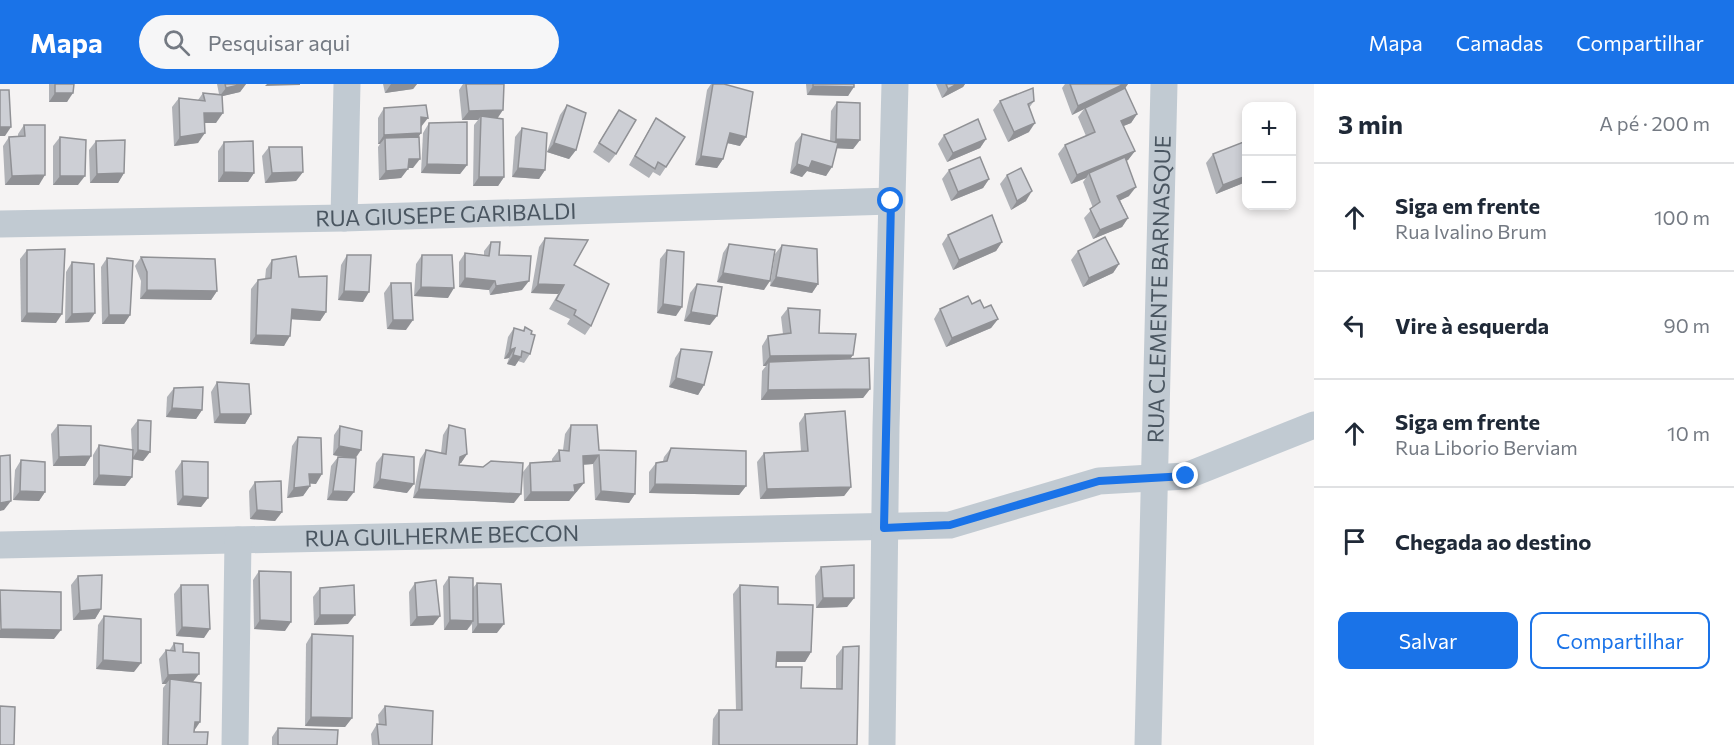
<!DOCTYPE html>
<html lang="pt">
<meta charset="utf-8">
<style>
body{margin:0;font-family:Commissioner,sans-serif;background:#f6f6f7;color:#1f2937}
.controls{position:absolute;right:18px;top:18px;display:grid;overflow:hidden;border-radius:12px;box-shadow:0 3px 9px #0003}
.controls button{width:54px;height:54px;display:grid;place-items:center;padding:0;border:0;border-bottom:2px solid #e0e1e3;background:#fff;color:#1f2937;font:30px sans-serif}
.stop{position:absolute;width:18px;height:18px;margin:-14px;border:4px solid #1a73e8;border-radius:50%;background:#fff}
.stop.end{background:#1a73e8;border-color:#fff;box-shadow:0 2px 6px #0008}
.list{margin:0;padding:0;list-style:none}
h2{display:flex;justify-content:space-between;align-items:center;height:78px;margin:0;padding:0 24px;font-size:26px}
h2 small{font-size:20px;font-weight:400;color:#747a83}
.list li{display:grid;grid-template-columns:39px 1fr auto;gap:18px;align-items:center;box-sizing:border-box;height:108px;padding:0 24px;border-top:2px solid #e0e1e3}
.list b{display:block;font-size:22px;white-space:nowrap}
.list p{margin:0;font-size:20px;white-space:nowrap;color:#747a83}
.list em{font-size:20px;font-style:normal;color:#747a83}
.actions{display:flex;gap:12px;padding:18px 24px}
.actions a{flex:1;padding:14px 0;border:2px solid #1a73e8;border-radius:12px;text-align:center;font-size:21px;color:#1a73e8}
.actions .main{background:#1a73e8;color:#fff}
.icon{flex:none;width:33px;height:33px;fill:none;stroke:currentColor;stroke-width:2;stroke-linecap:round;stroke-linejoin:round}
.map{position:relative;flex:none;width:1314px;height:661px;overflow:hidden}
header{display:flex;align-items:center;gap:36px;box-sizing:border-box;height:84px;padding:0 30px;background:#1a73e8;color:#fff}
header strong{font-size:28px}
nav{display:flex;gap:33px;margin-inline-start:auto;font-size:21px}
.search{width:420px;height:54px;background:#f6f6f7;display:flex;align-items:center;gap:15px;box-sizing:border-box;padding:0 21px;border-radius:33px;color:#747a83;font-size:22px}
main{display:flex}
aside{flex:1;background:#fff}
.map>svg:first-child{display:block}
.lines{fill:none;stroke-linecap:round;stroke-linejoin:round}
.minor{stroke:#c1cad2;stroke-width:27}
.wall{fill:#b0b2b7}
.shaded-wall{fill:#909195}
.building{fill:#cdcfd5;stroke:#909195;stroke-width:1.5}
.route{stroke:#1a73e8;stroke-width:8}
.labels{text-anchor:middle;stroke-width:5;stroke-linejoin:round;paint-order:stroke}
.street-label{font-size:22px;fill:#4a5661;stroke:#fff}
</style>
<header>
<strong>Mapa</strong>
<div class="search"><svg class="icon" aria-label="search" viewBox="0 0 24 24"><circle cx="10" cy="10" r="6"/><path d="M15 15l6 6"/></svg>Pesquisar aqui</div>
<nav><a>Mapa</a><a>Camadas</a><a>Compartilhar</a></nav>
</header>
<main>
<div class="map">
<svg width="1314" height="661" viewBox="0 0 1314 661">
<rect width="100%" height="100%" fill="#f5f3f3"/>
<g class="lines">
<!-- minor -->
<g class="minor">
<polyline points="344,134 347,0"/>
<path id="s1" d="M0,140L344,134L891,117"/>
<path id="s2" d="M0,461L950,441L1099,397L1186,392L1314,341"/>
<polyline points="235,661 238,456"/>
<polyline points="882,661 886,343 895,0"/>
<path id="s3" d="M1148,661L1164,0"/>
</g>
</g>
<!-- wall -->
<g class="wall">
<polygon points="49,0 74,0 67,18 49,18"/>
<polygon points="217,0 246,0 240,8 222,12 216,39 205,39 198,59 174,62 172,23 179,14 198,16 203,9 219,10"/>
<polygon points="383,0 417,0 413,5 385,9"/>
<polygon points="463,0 504,0 497,34 504,93 498,102 473,102 474,41 478,36 462,36 459,6"/>
<polygon points="711,0 724,0 740,62 727,59 723,75 717,84 695,81 707,6"/>
<polygon points="806,0 854,0 848,12 807,11"/>
<polygon points="936,0 965,0 963,3 942,14"/>
<polygon points="1065,0 1128,0 1125,4 1137,30 1131,39 1123,42 1135,67 1128,76 1126,77 1129,112 1120,116 1128,134 1122,143 1093,155 1084,134 1093,124 1083,98 1086,94 1071,100 1058,70 1065,61 1086,52 1078,33 1084,25 1072,31 1062,4"/>
<polygon points="1000,17 1034,17 1029,24 1029,48 1008,58 993,26"/>
<polygon points="837,18 860,56 853,65 837,64 826,92 807,87 802,93 790,89 795,59 802,50 830,57 831,27"/>
<polygon points="567,21 576,66 569,75 547,68 560,31"/>
<polygon points="384,24 421,42 413,84 408,84 401,94 379,96 378,63 380,60 378,60 378,34"/>
<polygon points="619,26 616,70 609,79 593,68"/>
<polygon points="656,34 666,83 660,92 653,88 649,94 629,81 650,44"/>
<polygon points="429,39 467,81 460,90 421,89 423,49"/>
<polygon points="24,41 39,101 5,101 3,62 9,53 18,53 18,50"/>
<polygon points="522,44 545,86 539,95 512,93 515,53"/>
<polygon points="944,51 986,55 980,64 947,78 938,60"/>
<polygon points="60,53 78,101 53,101 53,62"/>
<polygon points="96,57 124,89 118,99 90,99 89,66"/>
<polygon points="224,58 254,89 248,98 218,98 218,67"/>
<polygon points="269,63 303,88 296,97 265,99 262,72"/>
<polygon points="1213,70 1246,98 1216,110 1206,79"/>
<polygon points="949,86 989,95 983,104 951,117 942,95"/>
<polygon points="1007,91 1026,117 1011,126 1000,100"/>
<polygon points="948,151 1002,158 996,167 953,186 942,160"/>
<polygon points="545,154 574,181 591,242 585,251 567,240 570,235 549,225 558,210 531,209 539,163"/>
<polygon points="491,158 499,171 522,206 490,211 489,206 459,203 459,178 465,169 484,171 484,167"/>
<polygon points="729,160 764,206 717,198 723,169"/>
<polygon points="782,161 818,200 812,209 770,202 775,170"/>
<polygon points="27,166 56,239 21,238 20,175"/>
<polygon points="667,166 676,232 657,229 660,175"/>
<polygon points="1078,167 1119,180 1113,189 1083,203 1071,176"/>
<polygon points="347,171 363,218 338,216 341,181"/>
<polygon points="422,171 448,214 414,212 416,180"/>
<polygon points="141,173 217,207 211,216 140,215 141,197 135,182"/>
<polygon points="107,174 130,231 124,240 102,240 101,183"/>
<polygon points="272,176 299,193 326,228 320,237 292,235 284,262 250,260 251,205 258,196 265,195 266,185"/>
<polygon points="72,178 89,238 65,239 66,188"/>
<polygon points="391,199 406,246 387,245 384,209"/>
<polygon points="697,200 710,241 684,237 690,209"/>
<polygon points="972,220 984,224 998,235 991,244 946,263 934,235 940,225"/>
<polygon points="788,224 851,275 870,305 863,314 761,316 762,287 766,282 763,282 762,262 768,252 783,250 781,233"/>
<polygon points="525,243 531,250 530,270 524,279 518,277 515,282 507,280 509,274 504,275 508,253 514,244 523,247"/>
<polygon points="681,265 704,301 698,311 669,303 675,274"/>
<polygon points="217,298 251,330 245,340 214,339 211,308"/>
<polygon points="174,304 202,326 196,335 166,333 167,313"/>
<polygon points="805,330 851,403 844,412 760,415 757,378 764,369 801,367 799,339"/>
<polygon points="138,336 150,368 143,377 132,375 132,393 125,402 93,401 93,371 99,361 132,366 131,345"/>
<polygon points="58,341 91,372 85,382 53,382 51,350"/>
<polygon points="449,341 467,370 461,379 459,379 459,381 514,419 413,414 420,375 426,366 441,369 443,351"/>
<polygon points="571,341 599,366 635,410 629,419 595,416 593,380 583,381 577,408 575,408 569,417 524,417 523,388 530,379 552,377 552,375 559,366 563,366 565,350"/>
<polygon points="340,342 356,374 347,417 327,416 331,382 338,373 348,374 333,371 334,351"/>
<polygon points="298,353 316,400 310,399 310,402 303,412 287,414 292,362"/>
<polygon points="671,364 746,402 739,411 649,409 649,388 656,379 663,377 664,373"/>
<polygon points="383,370 407,409 373,404 376,379"/>
<polygon points="21,376 45,408 39,417 13,416 15,386"/>
<polygon points="182,377 208,414 201,423 177,421 175,387"/>
<polygon points="255,398 282,428 275,437 250,435 249,407"/>
<polygon points="821,483 854,514 847,523 816,524 815,492"/>
<polygon points="259,487 285,547 254,545 253,496"/>
<polygon points="78,492 101,525 95,535 73,536 71,501"/>
<polygon points="449,493 473,504 477,499 497,549 472,549 472,540 467,546 444,546 443,502"/>
<polygon points="415,499 440,532 433,541 410,542 409,508"/>
<polygon points="181,501 204,554 176,552 174,510"/>
<polygon points="740,501 778,520 811,568 805,578 776,578 776,583 801,604 836,605 836,572 843,563 857,661 712,661 713,635 719,626 736,626 733,510"/>
<polygon points="320,504 348,540 314,541 313,513"/>
<polygon points="104,532 134,588 96,585 98,541"/>
<polygon points="312,550 352,634 345,643 305,642 306,560"/>
<polygon points="174,559 183,568 193,598 194,648 207,661 162,661 163,604 166,600 162,600 159,575 166,566 169,567"/>
<polygon points="385,622 432,661 372,661 371,650 377,640 379,641 378,631"/>
<polygon points="278,644 337,661 272,661 272,653"/>
</g>
<!-- shaded-wall -->
<g class="shaded-wall">
<polygon points="243,0 246,0 240,8 219,13 226,4"/>
<polygon points="267,0 300,0 300,1 265,2"/>
<polygon points="391,0 417,0 413,5 385,9"/>
<polygon points="957,0 965,0 963,3 942,14 948,5"/>
<polygon points="1124,0 1128,0 1123,7 1085,24 1084,25 1072,31 1078,22"/>
<polygon points="813,2 854,3 848,12 807,11"/>
<polygon points="55,9 73,9 67,18 49,18"/>
<polygon points="503,26 497,35 481,32 478,36 462,36 469,27"/>
<polygon points="204,29 223,29 216,39 198,39"/>
<polygon points="1137,30 1131,39 1114,46 1121,37"/>
<polygon points="421,33 428,34 421,43"/>
<polygon points="1035,39 1029,48 1008,58 1014,48"/>
<polygon points="0,43 11,43 5,52 0,52"/>
<polygon points="205,49 198,59 174,62 180,53"/>
<polygon points="421,49 415,58 385,54 380,60 378,60 384,51"/>
<polygon points="730,49 746,53 740,62 723,58"/>
<polygon points="836,55 860,56 853,65 830,64"/>
<polygon points="986,55 980,64 947,78 953,69"/>
<polygon points="554,59 576,66 569,75 547,68"/>
<polygon points="1135,67 1128,76 1091,92 1089,89 1086,94 1071,100 1077,91"/>
<polygon points="701,72 723,75 717,84 695,81"/>
<polygon points="409,75 420,75 413,84 403,84"/>
<polygon points="812,77 832,83 826,92 807,87 802,93 790,89 797,80"/>
<polygon points="427,80 467,81 460,90 421,89"/>
<polygon points="518,84 545,86 539,95 512,93"/>
<polygon points="408,85 401,94 379,96 386,87"/>
<polygon points="224,88 254,89 248,98 218,98"/>
<polygon points="303,88 296,97 265,99 272,89"/>
<polygon points="124,89 118,99 90,99 97,90"/>
<polygon points="45,91 39,101 5,101 12,92"/>
<polygon points="60,92 85,92 78,101 53,101"/>
<polygon points="1246,92 1246,98 1216,110 1223,101"/>
<polygon points="479,93 504,93 498,102 473,102"/>
<polygon points="989,95 983,104 951,117 958,108"/>
<polygon points="1136,103 1129,112 1111,121 1117,112"/>
<polygon points="1032,107 1026,117 1011,126 1017,117"/>
<polygon points="1128,134 1122,143 1093,155 1100,146"/>
<polygon points="1002,158 996,167 953,186 959,176"/>
<polygon points="1119,180 1113,189 1083,203 1089,194"/>
<polygon points="723,189 770,197 764,206 717,198"/>
<polygon points="776,193 818,200 812,209 770,202"/>
<polygon points="465,194 495,197 489,206 459,203"/>
<polygon points="529,197 522,206 490,211 496,202"/>
<polygon points="538,200 564,201 558,210 531,209"/>
<polygon points="421,203 454,204 448,214 414,212"/>
<polygon points="147,206 217,207 211,216 140,215"/>
<polygon points="344,207 369,208 363,218 338,216"/>
<polygon points="663,220 682,223 676,232 657,229"/>
<polygon points="292,225 326,228 320,237 286,235"/>
<polygon points="691,228 717,232 710,241 684,237"/>
<polygon points="27,229 62,230 56,239 21,238"/>
<polygon points="95,229 89,238 65,239 72,230"/>
<polygon points="109,231 130,231 124,240 102,240"/>
<polygon points="998,235 991,244 946,263 952,254"/>
<polygon points="393,236 413,236 406,246 387,245"/>
<polygon points="256,251 290,252 284,262 250,260"/>
<polygon points="515,264 509,274 504,275 510,266"/>
<polygon points="513,271 521,273 515,282 507,280"/>
<polygon points="853,271 847,280 769,278 766,282 763,282 770,272"/>
<polygon points="676,294 704,301 698,311 669,303"/>
<polygon points="870,305 863,314 761,316 768,306"/>
<polygon points="172,324 202,326 196,335 166,333"/>
<polygon points="220,330 251,330 245,340 214,339"/>
<polygon points="339,362 361,366 355,375 333,371"/>
<polygon points="138,366 150,368 143,377 132,375"/>
<polygon points="467,370 461,379 453,382 460,373"/>
<polygon points="599,371 593,380 576,381 583,372"/>
<polygon points="91,372 85,382 53,382 59,373"/>
<polygon points="309,390 322,390 316,400 303,399"/>
<polygon points="99,391 132,393 125,402 93,401"/>
<polygon points="380,395 414,400 407,409 373,404"/>
<polygon points="584,399 569,417 524,417 531,408 574,401"/>
<polygon points="655,400 746,402 739,411 649,409"/>
<polygon points="310,402 303,412 287,414 294,404"/>
<polygon points="851,403 844,412 760,415 767,405"/>
<polygon points="419,405 521,410 514,419 413,414"/>
<polygon points="20,407 45,408 39,417 13,416"/>
<polygon points="333,407 354,408 347,417 327,416"/>
<polygon points="601,407 635,410 629,419 595,416"/>
<polygon points="183,412 208,414 201,423 177,421"/>
<polygon points="11,417 4,426 0,427 0,419"/>
<polygon points="257,426 282,428 275,437 250,435"/>
<polygon points="823,514 854,514 847,523 816,524"/>
<polygon points="101,525 95,535 73,536 80,527"/>
<polygon points="320,531 355,531 348,540 314,541"/>
<polygon points="440,532 433,541 410,542 417,533"/>
<polygon points="260,536 291,538 285,547 254,545"/>
<polygon points="450,536 473,537 467,546 444,546"/>
<polygon points="478,540 504,540 497,549 472,549"/>
<polygon points="182,543 210,545 204,554 176,552"/>
<polygon points="1,545 61,546 54,555 0,554 0,546"/>
<polygon points="777,568 811,568 805,578 770,578"/>
<polygon points="103,576 141,579 134,588 96,585"/>
<polygon points="199,590 192,599 170,595 166,600 162,600 168,591"/>
<polygon points="311,633 352,634 345,643 305,642"/>
<polygon points="195,638 200,638 194,647"/>
</g>
<!-- building -->
<g class="building">
<polygon points="55,0 74,0 73,9 55,9"/>
<polygon points="225,0 243,0 226,4"/>
<polygon points="466,0 504,0 503,26 469,27"/>
<polygon points="713,0 724,0 753,8 746,53 730,49 723,75 701,72"/>
<polygon points="813,0 854,0 854,3 813,2"/>
<polygon points="946,0 957,0 948,5"/>
<polygon points="1070,0 1124,0 1078,22"/>
<polygon points="1033,4 1034,17 1028,20 1035,39 1014,48 1000,17"/>
<polygon points="1125,4 1137,30 1121,37 1135,67 1077,91 1065,61 1095,48 1085,24"/>
<polygon points="0,6 9,6 11,43 0,43"/>
<polygon points="203,9 222,11 223,29 204,29 205,49 180,53 179,14 205,17"/>
<polygon points="837,18 860,19 860,56 836,55"/>
<polygon points="426,21 428,34 421,33 421,49 384,51 384,24"/>
<polygon points="567,21 586,29 576,66 554,59"/>
<polygon points="619,26 636,36 616,70 599,59"/>
<polygon points="481,32 503,35 504,93 479,93"/>
<polygon points="656,34 685,53 666,83 658,78 655,85 635,72"/>
<polygon points="978,35 986,55 953,69 944,51"/>
<polygon points="467,38 467,81 427,80 429,39"/>
<polygon points="24,41 45,41 45,91 12,92 9,53 25,52"/>
<polygon points="522,44 547,49 545,86 518,84"/>
<polygon points="802,50 838,59 832,83 812,77 809,84 797,80"/>
<polygon points="60,53 86,56 85,92 60,92"/>
<polygon points="419,53 420,75 409,75 408,85 386,87 385,54"/>
<polygon points="125,56 124,89 97,90 96,57"/>
<polygon points="253,57 254,89 224,88 224,58"/>
<polygon points="1246,57 1246,92 1223,101 1213,70"/>
<polygon points="269,63 302,63 303,88 272,89"/>
<polygon points="980,73 989,95 958,108 949,86"/>
<polygon points="1125,73 1136,103 1117,112 1128,134 1100,146 1090,125 1100,118 1089,89"/>
<polygon points="1021,84 1032,107 1017,117 1007,91"/>
<polygon points="992,131 1002,158 959,176 948,151"/>
<polygon points="1105,153 1119,180 1089,194 1078,167"/>
<polygon points="545,154 588,156 574,181 609,200 591,242 574,231 576,226 556,216 564,201 538,200"/>
<polygon points="491,158 500,158 499,171 531,172 529,197 496,202 495,197 465,194 465,169 489,172"/>
<polygon points="729,160 775,166 770,197 723,189"/>
<polygon points="782,161 817,165 818,200 776,193"/>
<polygon points="65,165 62,230 27,229 27,166"/>
<polygon points="667,166 684,168 682,223 663,220"/>
<polygon points="347,171 371,171 369,208 344,207"/>
<polygon points="422,171 452,171 454,204 421,203"/>
<polygon points="296,172 299,193 327,192 326,228 292,225 290,252 256,251 258,196 271,194 272,176"/>
<polygon points="141,173 215,175 217,207 147,206 147,188"/>
<polygon points="107,174 133,177 130,231 109,231"/>
<polygon points="72,178 94,180 95,229 72,230"/>
<polygon points="391,199 411,199 413,236 393,236"/>
<polygon points="697,200 722,203 717,232 691,228"/>
<polygon points="968,212 972,220 980,216 984,224 991,221 998,235 952,254 940,225"/>
<polygon points="788,224 820,226 819,249 856,250 853,271 770,272 768,252 791,249"/>
<polygon points="525,243 532,247 531,250 535,251 530,270 522,267 521,273 513,271 515,264 510,266 514,244 524,247"/>
<polygon points="681,265 712,268 704,301 676,294"/>
<polygon points="869,274 870,305 768,306 769,278"/>
<polygon points="217,298 249,300 251,330 220,330"/>
<polygon points="203,303 202,326 172,324 174,304"/>
<polygon points="845,327 851,403 767,405 764,369 808,367 805,330"/>
<polygon points="138,336 151,337 150,368 138,366"/>
<polygon points="58,341 91,342 91,372 59,373"/>
<polygon points="449,341 465,345 467,370 460,373 459,381 483,383 491,377 523,379 521,410 419,405 426,366 446,370"/>
<polygon points="571,341 597,341 599,366 636,367 635,410 601,407 599,371 583,372 584,399 574,401 575,408 531,408 530,379 560,377 559,366 569,367"/>
<polygon points="340,342 362,347 361,366 339,362"/>
<polygon points="298,353 321,354 322,390 309,390 310,402 294,404"/>
<polygon points="99,361 133,366 132,393 99,391"/>
<polygon points="671,364 746,367 746,402 655,400 656,379 667,377"/>
<polygon points="383,370 414,373 414,400 380,395"/>
<polygon points="10,371 11,417 0,419 0,372"/>
<polygon points="338,373 356,374 354,408 333,407"/>
<polygon points="21,376 45,378 45,408 20,407"/>
<polygon points="182,377 208,378 208,414 183,412"/>
<polygon points="281,397 282,428 257,426 255,398"/>
<polygon points="854,481 854,514 823,514 821,483"/>
<polygon points="259,487 291,488 291,538 260,536"/>
<polygon points="102,491 101,525 80,527 78,492"/>
<polygon points="449,493 473,494 473,537 450,536"/>
<polygon points="436,496 440,532 417,533 415,499"/>
<polygon points="477,499 501,500 504,540 478,540"/>
<polygon points="181,501 208,501 210,545 182,543"/>
<polygon points="354,501 355,531 320,531 320,504"/>
<polygon points="740,501 778,503 778,520 813,521 811,568 777,568 776,583 802,583 801,604 842,605 843,563 859,562 857,661 719,661 719,626 742,626"/>
<polygon points="0,506 61,508 61,546 1,545"/>
<polygon points="104,532 141,535 141,579 103,576"/>
<polygon points="312,550 353,552 352,634 311,633"/>
<polygon points="174,559 183,560 183,568 199,569 199,590 168,591 166,566 175,567"/>
<polygon points="170,595 201,599 200,638 195,638 194,648 208,648 207,661 168,661"/>
<polygon points="0,622 15,623 14,661 0,661"/>
<polygon points="385,622 433,627 432,661 379,661 377,640 386,641"/>
<polygon points="278,644 338,646 337,661 278,661"/>
</g>
<g class="lines">
<!-- route -->
<polyline class="route" points="891,117 884,444 950,441 1099,397 1186,392"/>
</g>
<g class="labels">
<!-- street labels -->
<g class="street-label">
<text dy="8" stroke="none"><textPath href="#s1" startOffset="446">RUA GIUSEPE GARIBALDI</textPath></text>
<text dy="8" stroke="none"><textPath href="#s3" startOffset="456">RUA CLEMENTE BARNASQUE</textPath></text>
<text dy="8" stroke="none"><textPath href="#s2" startOffset="442">RUA GUILHERME BECCON</textPath></text>
</g>
</g>
</svg>
<div class="controls">
<button>+</button>
<button>−</button>
</div>
<div class="stop" style="left:891px;top:117px"></div>
<div class="stop end" style="left:1186px;top:392px"></div>
</div>
<aside>
<h2>3 min<small>A pé · 200 m</small></h2>
<ul class="list">
<li><svg class="icon" aria-label="ahead" viewBox="0 0 24 24"><path d="M12 20V5M6 11l6-6 6 6"/></svg><div><b>Siga em frente</b><p>Rua Ivalino Brum</p></div><em>100 m</em></li>
<li><svg class="icon" aria-label="left" viewBox="0 0 24 24"><path d="M17 20v-9H6M10 6l-5 5 5 5"/></svg><div><b>Vire à esquerda</b></div><em>90 m</em></li>
<li><svg class="icon" aria-label="ahead" viewBox="0 0 24 24"><path d="M12 20V5M6 11l6-6 6 6"/></svg><div><b>Siga em frente</b><p>Rua Liborio Berviam</p></div><em>10 m</em></li>
<li><svg class="icon" aria-label="arrive" viewBox="0 0 24 24"><path d="M6 21V4h12l-3 4 3 4H6"/></svg><div><b>Chegada ao destino</b></div></li>
</ul>
<div class="actions"><a class="main">Salvar</a><a>Compartilhar</a></div>
</aside>
</main>
